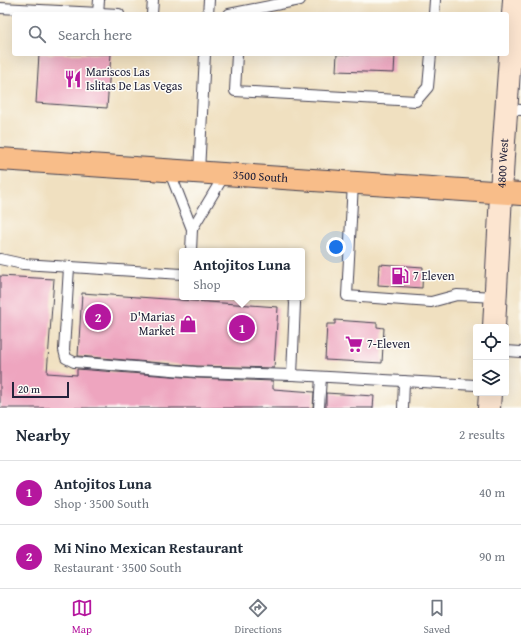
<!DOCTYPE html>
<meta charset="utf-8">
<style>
body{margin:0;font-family:"Gentium Book Plus",serif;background:#f6f6f7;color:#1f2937}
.controls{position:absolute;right:12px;bottom:12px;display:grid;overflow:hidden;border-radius:4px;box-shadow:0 4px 16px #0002}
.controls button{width:36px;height:36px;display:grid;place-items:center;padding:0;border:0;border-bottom:1px solid #e0e1e3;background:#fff;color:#1f2937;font:20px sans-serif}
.scale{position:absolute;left:12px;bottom:10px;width:57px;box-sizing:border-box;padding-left:4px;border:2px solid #22223b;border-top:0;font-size:11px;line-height:14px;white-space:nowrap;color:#22223b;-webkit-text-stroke:3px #fdfcf7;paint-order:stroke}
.you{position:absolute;left:336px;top:247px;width:14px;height:14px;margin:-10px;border:3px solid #fff;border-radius:50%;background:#1a73e8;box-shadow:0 0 0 6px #1a73e833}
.badge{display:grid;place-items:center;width:26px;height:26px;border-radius:50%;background:#b5179e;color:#fff;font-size:13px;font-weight:700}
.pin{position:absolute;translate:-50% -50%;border:2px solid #fff;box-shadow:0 1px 4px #0006}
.popup{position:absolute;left:179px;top:248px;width:126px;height:52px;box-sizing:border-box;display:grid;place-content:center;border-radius:4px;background:#fff;filter:drop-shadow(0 1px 3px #0005);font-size:13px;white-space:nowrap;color:#747a83}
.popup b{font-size:15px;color:#1f2937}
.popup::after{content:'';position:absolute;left:50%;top:100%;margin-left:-8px;border:8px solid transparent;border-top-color:#fff}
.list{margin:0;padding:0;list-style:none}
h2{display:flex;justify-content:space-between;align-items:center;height:52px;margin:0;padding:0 16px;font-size:17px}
h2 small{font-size:13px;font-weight:400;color:#747a83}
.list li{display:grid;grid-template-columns:26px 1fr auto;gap:12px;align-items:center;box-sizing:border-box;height:64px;padding:0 16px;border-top:1px solid #e0e1e3}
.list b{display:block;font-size:15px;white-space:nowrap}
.list p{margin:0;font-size:13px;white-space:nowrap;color:#747a83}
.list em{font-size:13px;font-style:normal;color:#747a83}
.icon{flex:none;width:22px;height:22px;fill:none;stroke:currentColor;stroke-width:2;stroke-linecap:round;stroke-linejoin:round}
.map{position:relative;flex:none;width:521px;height:408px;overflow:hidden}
.search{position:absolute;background:#fff;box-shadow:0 4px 16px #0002;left:12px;right:12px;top:12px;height:44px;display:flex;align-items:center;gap:10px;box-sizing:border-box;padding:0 14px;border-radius:4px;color:#747a83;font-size:15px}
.sheet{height:180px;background:#fff}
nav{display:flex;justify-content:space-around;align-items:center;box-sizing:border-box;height:56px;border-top:1px solid #e0e1e3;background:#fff;font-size:11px;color:#747a83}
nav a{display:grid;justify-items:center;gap:2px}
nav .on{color:#b5179e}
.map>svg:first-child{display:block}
.building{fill:#eea5bf}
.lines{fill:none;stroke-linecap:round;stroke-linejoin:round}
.service-casing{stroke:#413e4f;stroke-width:12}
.secondary-casing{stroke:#413e4f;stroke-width:24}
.primary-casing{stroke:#413e4f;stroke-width:24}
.service{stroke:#fff;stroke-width:10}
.secondary{stroke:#fce5d0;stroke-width:22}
.primary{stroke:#f8bd89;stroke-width:22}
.labels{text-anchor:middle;stroke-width:3;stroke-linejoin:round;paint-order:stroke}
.poi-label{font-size:12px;fill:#22223b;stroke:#fdfcf7;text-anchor:start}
.street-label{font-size:12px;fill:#22223b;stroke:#fdfcf7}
</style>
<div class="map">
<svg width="521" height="408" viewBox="0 0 521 408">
<rect width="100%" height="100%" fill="#fdfcf7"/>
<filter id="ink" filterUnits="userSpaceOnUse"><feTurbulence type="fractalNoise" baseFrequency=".025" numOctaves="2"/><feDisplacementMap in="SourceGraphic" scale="8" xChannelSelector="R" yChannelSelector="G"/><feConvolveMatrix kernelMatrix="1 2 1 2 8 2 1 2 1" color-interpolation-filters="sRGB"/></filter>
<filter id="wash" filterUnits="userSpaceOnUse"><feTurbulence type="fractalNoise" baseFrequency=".012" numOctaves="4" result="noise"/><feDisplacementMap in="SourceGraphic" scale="16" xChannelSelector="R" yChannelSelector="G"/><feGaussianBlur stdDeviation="0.9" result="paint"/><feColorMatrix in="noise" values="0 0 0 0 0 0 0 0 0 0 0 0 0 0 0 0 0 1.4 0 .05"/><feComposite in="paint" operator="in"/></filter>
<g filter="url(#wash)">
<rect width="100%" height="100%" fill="#f0e0c0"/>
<g id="blocks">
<!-- building -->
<g class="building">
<polygon points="39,54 111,54 107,108 36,103"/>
<polygon points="337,54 395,54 394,73 336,71"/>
<polygon points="379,264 423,267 422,288 378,285"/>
<polygon points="0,276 54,279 47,373 77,375 77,369 196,378 273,381 273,389 314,392 313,408 0,408"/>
<polygon points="82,293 278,307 274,368 196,366 78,356"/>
<polygon points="335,320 377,323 377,327 384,328 382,363 325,360 327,324 335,324"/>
<polygon points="326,393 374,396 373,408 326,408"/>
</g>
</g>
</g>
<g filter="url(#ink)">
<use href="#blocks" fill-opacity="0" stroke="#413e4f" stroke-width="1"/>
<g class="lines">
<!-- service casing -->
<g class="service-casing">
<g id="service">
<polyline points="0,8 119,14"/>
<polyline points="98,13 99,0"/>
<polyline points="152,14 153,0"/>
<polyline points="208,14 209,0"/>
<polyline points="229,14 300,0"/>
<polyline points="434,14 435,0"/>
<polyline points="237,54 235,91 416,101 428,87 431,54"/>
<polyline points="506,109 521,110"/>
<polyline points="169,170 192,229 225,174"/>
<polyline points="199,172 205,54"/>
<polyline points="353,183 347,296 431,302 457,295 496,297"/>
<polyline points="191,251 192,229"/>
<polyline points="0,259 23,264 182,274"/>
<polyline points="69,267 64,350 66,358 74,362 196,372 292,375"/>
<polyline points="294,297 295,303 292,375 476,385"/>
<polyline points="506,351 521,352"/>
<polyline points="319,408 321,377"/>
<polyline points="403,408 404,381"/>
</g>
</g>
<!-- secondary casing -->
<g class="secondary-casing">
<g id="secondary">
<path id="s1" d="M494,327L503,156L514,0"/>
<polyline points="489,408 490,393"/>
</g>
</g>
<!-- primary casing -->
<g class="primary-casing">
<g id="primary">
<path id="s2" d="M0,159L521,194"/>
</g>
</g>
<!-- service -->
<use href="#service" class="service"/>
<!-- secondary -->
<use href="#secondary" class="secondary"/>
<!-- primary -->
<use href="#primary" class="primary"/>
</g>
</g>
<!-- icons -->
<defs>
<g id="restaurant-bare" transform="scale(1.38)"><path d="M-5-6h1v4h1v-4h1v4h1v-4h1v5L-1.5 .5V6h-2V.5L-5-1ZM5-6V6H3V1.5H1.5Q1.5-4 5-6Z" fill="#b5179e" stroke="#fdfcf7" stroke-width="2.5" paint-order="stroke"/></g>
<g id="fuel-bare" transform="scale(1.38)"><path d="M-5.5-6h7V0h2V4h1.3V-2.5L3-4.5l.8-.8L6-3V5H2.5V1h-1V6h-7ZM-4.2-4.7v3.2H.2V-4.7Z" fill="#b5179e" stroke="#fdfcf7" stroke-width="2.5" paint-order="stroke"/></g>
<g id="shop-bare" transform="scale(1.38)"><path d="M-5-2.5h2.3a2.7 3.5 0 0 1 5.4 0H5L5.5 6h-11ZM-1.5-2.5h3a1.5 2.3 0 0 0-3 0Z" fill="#b5179e" stroke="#fdfcf7" stroke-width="2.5" paint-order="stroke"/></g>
<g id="supermarket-bare" transform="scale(1.38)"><path d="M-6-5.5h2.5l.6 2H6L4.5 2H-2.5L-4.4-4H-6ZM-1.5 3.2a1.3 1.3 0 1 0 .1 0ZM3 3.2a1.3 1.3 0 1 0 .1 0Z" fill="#b5179e" stroke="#fdfcf7" stroke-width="2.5" paint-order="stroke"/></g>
</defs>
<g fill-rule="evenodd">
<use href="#restaurant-bare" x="73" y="79"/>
<use href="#fuel-bare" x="400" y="276"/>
<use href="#shop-bare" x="188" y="324"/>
<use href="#supermarket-bare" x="354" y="344"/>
</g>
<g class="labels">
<!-- poi labels -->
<g class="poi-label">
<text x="86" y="76">Mariscos Las<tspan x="86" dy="14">Islitas De Las Vegas</tspan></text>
<text x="413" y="280">7 Eleven</text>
<text x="175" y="321" text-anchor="end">D'Marias<tspan x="175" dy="14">Market</tspan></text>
<text x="367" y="348">7-Eleven</text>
</g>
<!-- street labels -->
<g class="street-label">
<text dy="4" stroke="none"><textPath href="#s1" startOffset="164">4800 West</textPath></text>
<text dy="4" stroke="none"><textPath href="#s2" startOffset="261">3500 South</textPath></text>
</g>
</g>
</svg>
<div class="controls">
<button><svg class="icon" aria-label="locate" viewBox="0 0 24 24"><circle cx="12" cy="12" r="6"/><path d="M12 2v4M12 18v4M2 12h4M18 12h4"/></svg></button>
<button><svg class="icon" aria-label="layers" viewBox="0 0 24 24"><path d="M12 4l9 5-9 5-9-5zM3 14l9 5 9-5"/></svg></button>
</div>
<div class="scale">20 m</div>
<div class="you"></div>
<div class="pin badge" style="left:242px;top:328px">1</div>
<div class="popup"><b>Antojitos Luna</b>Shop</div>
<div class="pin badge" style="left:98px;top:317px">2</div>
<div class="search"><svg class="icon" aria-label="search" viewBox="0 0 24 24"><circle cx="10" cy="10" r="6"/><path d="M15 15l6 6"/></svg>Search here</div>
</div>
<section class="sheet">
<h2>Nearby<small>2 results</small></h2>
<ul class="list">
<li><span class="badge">1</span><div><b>Antojitos Luna</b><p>Shop · 3500 South</p></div><em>40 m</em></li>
<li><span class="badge">2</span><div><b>Mi Nino Mexican Restaurant</b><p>Restaurant · 3500 South</p></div><em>90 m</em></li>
</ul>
</section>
<nav>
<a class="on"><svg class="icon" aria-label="map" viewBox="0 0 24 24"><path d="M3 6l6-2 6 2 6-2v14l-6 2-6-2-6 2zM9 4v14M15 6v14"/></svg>Map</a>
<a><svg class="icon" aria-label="directions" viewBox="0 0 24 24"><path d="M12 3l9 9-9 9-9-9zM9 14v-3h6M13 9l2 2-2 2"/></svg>Directions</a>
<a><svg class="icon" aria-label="saved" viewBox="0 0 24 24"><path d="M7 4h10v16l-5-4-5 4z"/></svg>Saved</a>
</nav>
